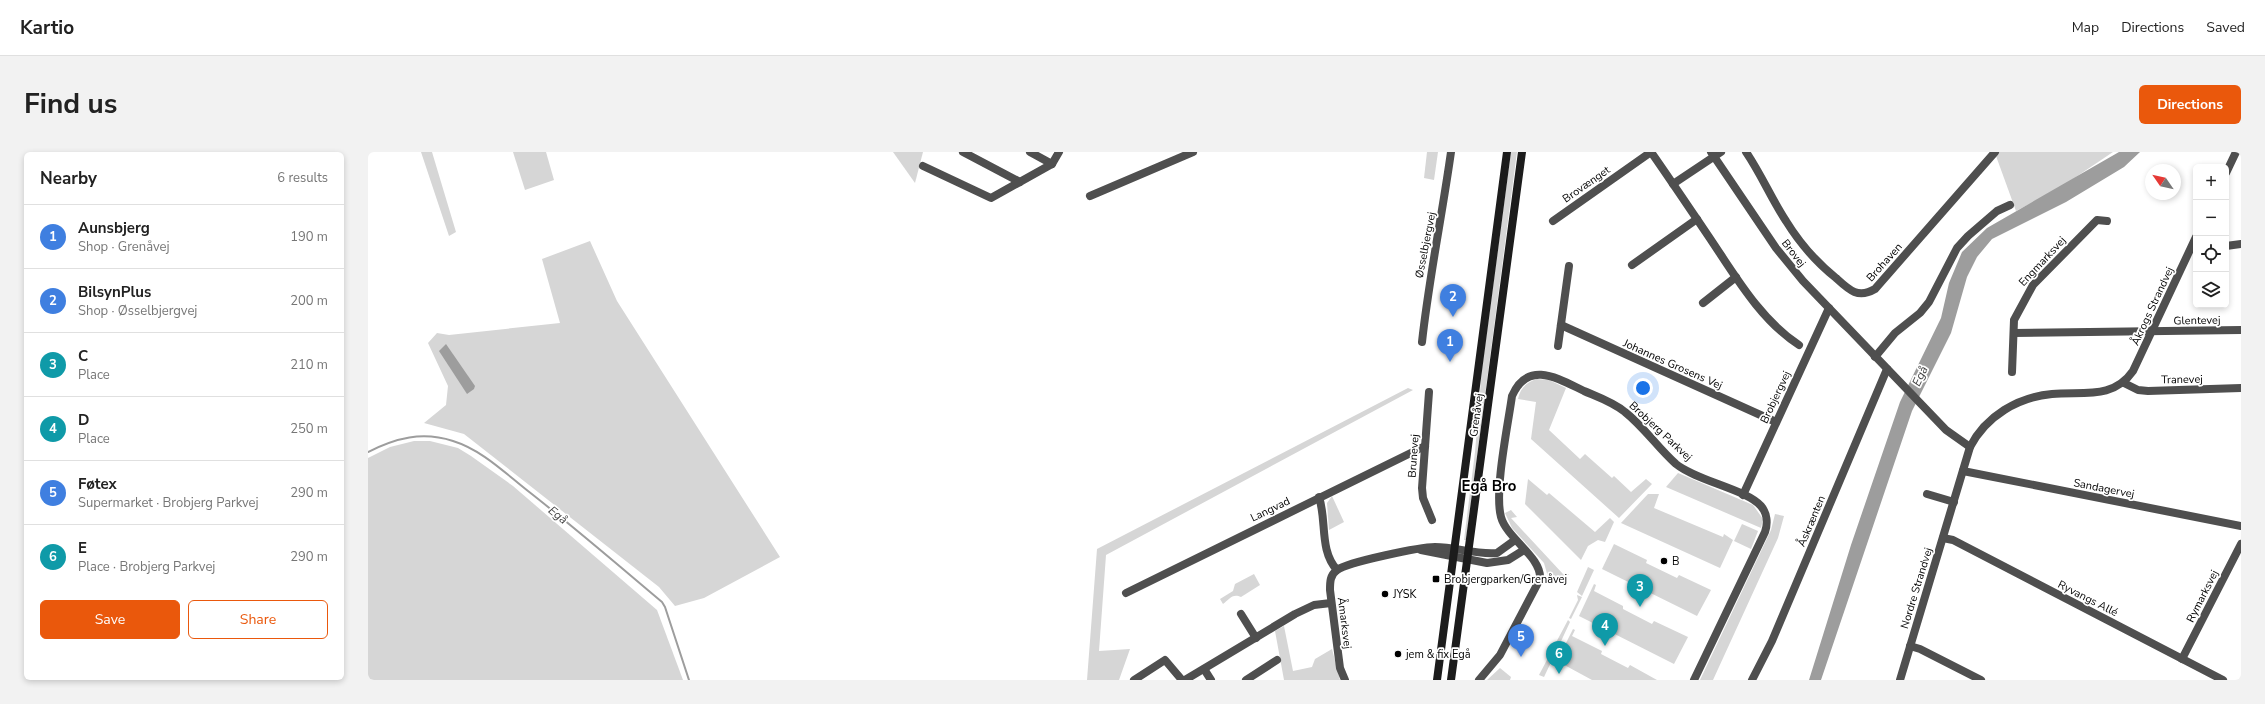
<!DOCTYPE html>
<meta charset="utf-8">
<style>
body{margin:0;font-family:"Nunito Sans",sans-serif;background:#f2f2f2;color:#222}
.controls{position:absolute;right:12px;top:12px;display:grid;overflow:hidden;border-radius:6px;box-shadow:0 2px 6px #0003}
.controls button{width:36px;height:36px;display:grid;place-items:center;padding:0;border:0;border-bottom:1px solid #e0e0e0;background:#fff;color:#222;font:20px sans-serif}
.compass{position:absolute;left:1777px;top:12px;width:36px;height:36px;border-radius:50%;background:#fff;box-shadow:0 2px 6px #0003;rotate:304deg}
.you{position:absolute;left:1275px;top:236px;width:14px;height:14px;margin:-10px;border:3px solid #fff;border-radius:50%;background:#1a73e8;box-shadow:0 0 0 6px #1a73e833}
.badge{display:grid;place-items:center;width:26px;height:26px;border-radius:50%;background:#ea580c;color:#fff;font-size:13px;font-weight:700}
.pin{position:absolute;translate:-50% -33px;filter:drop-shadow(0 1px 2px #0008)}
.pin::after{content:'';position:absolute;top:21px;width:14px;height:12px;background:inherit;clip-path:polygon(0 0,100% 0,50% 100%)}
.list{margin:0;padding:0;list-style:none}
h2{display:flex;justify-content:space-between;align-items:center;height:52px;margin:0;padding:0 16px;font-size:17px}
h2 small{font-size:13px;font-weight:400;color:#767676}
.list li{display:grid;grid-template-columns:26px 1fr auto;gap:12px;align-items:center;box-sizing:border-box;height:64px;padding:0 16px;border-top:1px solid #e0e0e0}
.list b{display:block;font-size:15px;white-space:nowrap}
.list p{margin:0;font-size:13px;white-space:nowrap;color:#767676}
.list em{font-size:13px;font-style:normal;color:#767676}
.actions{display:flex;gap:8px;padding:12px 16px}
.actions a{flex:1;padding:9px 0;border:1px solid #ea580c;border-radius:6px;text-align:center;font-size:14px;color:#ea580c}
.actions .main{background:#ea580c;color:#fff}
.icon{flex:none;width:22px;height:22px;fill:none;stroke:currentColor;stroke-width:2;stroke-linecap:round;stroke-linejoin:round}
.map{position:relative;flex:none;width:1873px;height:528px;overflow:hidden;border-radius:6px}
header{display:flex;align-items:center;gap:24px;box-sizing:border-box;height:56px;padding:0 20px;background:#fff;border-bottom:1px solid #e0e0e0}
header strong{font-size:19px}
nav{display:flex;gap:22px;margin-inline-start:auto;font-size:14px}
.intro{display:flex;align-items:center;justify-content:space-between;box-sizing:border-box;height:96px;padding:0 24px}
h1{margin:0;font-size:28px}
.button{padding:10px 18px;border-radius:6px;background:#ea580c;color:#fff;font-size:14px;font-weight:700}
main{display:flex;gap:24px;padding:0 24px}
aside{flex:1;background:#fff;border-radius:6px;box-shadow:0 2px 6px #0003}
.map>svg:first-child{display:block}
.green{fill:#d6d6d6}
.water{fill:#9d9d9d}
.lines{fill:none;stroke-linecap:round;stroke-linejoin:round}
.stream{stroke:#9d9d9d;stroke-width:2}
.minor{stroke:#4f4f4f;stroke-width:8}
.tertiary{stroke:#4f4f4f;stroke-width:8}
.secondary{stroke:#1c1c1c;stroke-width:8}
.poi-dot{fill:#000;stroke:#fff;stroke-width:1.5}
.labels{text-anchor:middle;stroke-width:3.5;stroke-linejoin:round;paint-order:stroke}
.street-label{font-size:11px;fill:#000;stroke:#fff}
.poi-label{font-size:11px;fill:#000;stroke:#fff;text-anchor:start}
.water-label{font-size:12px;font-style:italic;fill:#3e3e3e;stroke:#fff}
.district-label{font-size:15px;font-weight:bold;fill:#000;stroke:#fff}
</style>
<header>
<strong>Kartio</strong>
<nav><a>Map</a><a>Directions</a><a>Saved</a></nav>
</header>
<div class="intro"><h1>Find us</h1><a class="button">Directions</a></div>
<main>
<aside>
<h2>Nearby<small>6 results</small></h2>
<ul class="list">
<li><span class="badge" style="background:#3f7fe0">1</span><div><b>Aunsbjerg</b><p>Shop · Grenåvej</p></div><em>190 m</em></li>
<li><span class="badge" style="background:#3f7fe0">2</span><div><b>BilsynPlus</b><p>Shop · Øsselbjergvej</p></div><em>200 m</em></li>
<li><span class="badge" style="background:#0f9aa8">3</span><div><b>C</b><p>Place</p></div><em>210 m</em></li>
<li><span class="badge" style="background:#0f9aa8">4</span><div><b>D</b><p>Place</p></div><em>250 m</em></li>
<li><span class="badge" style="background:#3f7fe0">5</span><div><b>Føtex</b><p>Supermarket · Brobjerg Parkvej</p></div><em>290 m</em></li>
<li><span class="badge" style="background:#0f9aa8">6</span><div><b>E</b><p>Place · Brobjerg Parkvej</p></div><em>290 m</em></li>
</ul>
<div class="actions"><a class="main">Save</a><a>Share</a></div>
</aside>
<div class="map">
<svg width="1873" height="528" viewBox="0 0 1873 528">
<rect width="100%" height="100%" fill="#fff"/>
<!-- green -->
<g class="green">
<polygon points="53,0 64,0 88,80 81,84"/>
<polygon points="145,0 178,0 186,28 157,38"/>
<polygon points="525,0 555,0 547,31"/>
<polygon points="1059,0 1070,0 1066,28 1056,26"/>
<polygon points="1143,0 1149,0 1098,388 1096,388 1107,300 1114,216"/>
<polygon points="1631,0 1745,0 1693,35 1648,59 1628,4"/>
<polygon points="222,89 249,149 412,405 336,446 307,454 291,435 96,282 56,271 78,253 80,234 60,191 69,181 81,183 192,171 174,107"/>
<path d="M1169,227L1181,228L1198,236L1181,278L1212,307L1217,302L1244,326L1246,324L1263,340L1278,327L1284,332L1251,366L1163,287L1168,250L1150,247C1152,236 1159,230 1169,227Z"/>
<polygon points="1040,236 1045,238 738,403 731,499 762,497 751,528 719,528 729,397"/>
<polygon points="46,289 62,289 90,296 103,304 145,334 289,458 315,528 0,528 0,306 22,295"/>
<polygon points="1310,321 1385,353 1395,367 1393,376 1298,335"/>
<polygon points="1160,327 1179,343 1181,341 1227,380 1242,366 1246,370 1237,390 1230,388 1220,394 1213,408 1157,352"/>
<polygon points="1280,342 1291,342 1286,356 1355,385 1356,382 1365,388 1352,416 1253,371"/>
<polygon points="964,344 976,370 961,378 959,351"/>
<path d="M1143,358L1149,365L1143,366L1195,422H1201C1195,429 1188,427 1180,425L1176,411L1144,376L1137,361Z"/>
<polygon points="1407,362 1416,364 1410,386 1345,528 1332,528 1403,378"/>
<polygon points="1374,372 1390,379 1383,397 1366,389"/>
<polygon points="1246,392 1279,408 1278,411 1309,426 1311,423 1343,438 1329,464 1234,417"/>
<polygon points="1220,415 1226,418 1214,444 1209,440"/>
<path d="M886,422L892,433L873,445C864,441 861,448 855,452L852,447L865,439L867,432Z"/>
<polygon points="1226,432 1228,433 1226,439 1255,454 1255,457 1284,472 1286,469 1320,485 1306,512 1211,464"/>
<polygon points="1209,443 1214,445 1203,467 1201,466 1210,448"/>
<polygon points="1200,468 1202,470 1188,500 1184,498"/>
<polygon points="916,474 925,519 944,515 947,507 964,497 972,528 916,528 907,479"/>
<polygon points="1205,477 1207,478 1204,484 1234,499 1233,502 1260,516 1262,513 1289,528 1224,528 1189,509"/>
<polygon points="1181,504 1185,506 1176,525 1171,523"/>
<polygon points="1132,516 1143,525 1142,528 1119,528"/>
</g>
<!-- water -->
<g class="water">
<polygon points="1751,0 1772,0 1756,15 1698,50 1624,87 1609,105 1599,125 1583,181 1544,259 1453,528 1441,528 1483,393 1532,250 1573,166 1581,131 1594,100 1619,76"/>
<polygon points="78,192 107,234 106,237 99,242 71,199"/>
</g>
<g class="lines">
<!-- stream -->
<path class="stream" d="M0,300C28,286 54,279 85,289C114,298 137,321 160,339C206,375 250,413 294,450L297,455L321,528"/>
<!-- minor -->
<g class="minor">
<polyline points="595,0 652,30"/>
<polyline points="662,0 684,12"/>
<path d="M1283,0C1304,30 1324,60 1345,91C1369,127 1394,169 1431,193"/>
<path d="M1378,0C1393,22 1403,46 1418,69C1431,90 1448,110 1468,126C1481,138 1490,147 1507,137L1627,0"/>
<polyline points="555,14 623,46 684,12 691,0"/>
<polyline points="1305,32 1353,0"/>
<polyline points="722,44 825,0"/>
<polyline points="1185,69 1283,0"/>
<polyline points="1858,94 1873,92"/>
<polyline points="1264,113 1329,67"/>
<polyline points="1335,151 1368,125"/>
<polyline points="1193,173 1408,270"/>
<polyline points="1646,181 1873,178"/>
<path d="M1054,190C1061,126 1074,64 1083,0"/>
<polyline points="1190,194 1201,114"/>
<polyline points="1507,205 1527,181 1552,161 1561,150 1589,96 1600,84 1629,59 1642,53"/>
<polyline points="1644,220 1646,168 1665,133 1729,68 1739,69"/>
<polyline points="1756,231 1770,238 1780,239 1873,236"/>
<polyline points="1061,240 1054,336 1055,346 1064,368"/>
<polyline points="1595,319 1873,374"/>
<polyline points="1559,342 1586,350"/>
<polyline points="1375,343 1461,156"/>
<path d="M951,345C959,369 951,398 969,418"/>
<polyline points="1575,386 1585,388 1855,528"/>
<polyline points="1053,398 1119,411 1140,408 1156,398"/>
<polyline points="758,441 1057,294"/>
<polyline points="873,462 888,486"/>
<polyline points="1542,494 1552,497 1613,528"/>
<polyline points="1814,507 1873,392"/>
<polyline points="836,517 843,528"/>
<polyline points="766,528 797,508 814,528"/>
<polyline points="817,528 927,462 946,453 963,451"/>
<polyline points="878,528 909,508"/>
<path d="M977,528L972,516L962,438C962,430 962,423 969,418C980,410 1052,395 1067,395C1088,395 1108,403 1129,401L1147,388"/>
<path d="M1111,528L1132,503L1172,427C1174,405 1139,387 1133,365C1126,339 1140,273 1144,244C1160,207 1191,227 1216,239C1230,245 1245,250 1257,260C1276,275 1290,296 1308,312C1329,329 1378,337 1393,354C1399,361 1400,371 1397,380L1326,528"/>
<polyline points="1384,528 1404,489 1519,217"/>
</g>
<!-- tertiary -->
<g class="tertiary">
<polyline points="1343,0 1408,96 1435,129 1578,278 1602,295"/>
<polyline points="1858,21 1868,0"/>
<path d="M1532,528L1602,295C1618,264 1650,245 1684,242C1714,239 1745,248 1765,219L1828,85"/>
</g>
<!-- secondary -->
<g class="secondary">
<polyline points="1069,528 1139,0"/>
<polyline points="1083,528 1154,0"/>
</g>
</g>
<!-- markers -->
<g class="poi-dot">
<circle cx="1296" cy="409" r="4"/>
<rect x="1064" y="423" width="8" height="8" rx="2"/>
<circle cx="1017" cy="442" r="4"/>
<circle cx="1030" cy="502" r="4"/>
</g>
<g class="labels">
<!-- street labels -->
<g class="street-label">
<text transform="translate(1218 32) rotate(-35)" y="4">Brovænget</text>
<text transform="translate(1057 93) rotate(-79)" y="4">Øsselbjergvej</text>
<text transform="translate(1426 101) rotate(52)" y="4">Brovej</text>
<text transform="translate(1674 109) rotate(-47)" y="4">Engmarksvej</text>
<text transform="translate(1516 110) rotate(-48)" y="4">Brohaven</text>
<text transform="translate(1784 154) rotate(-65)" y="4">Åkrogs Strandvej</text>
<text transform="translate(1829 168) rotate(-1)" y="4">Glentevej</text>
<text transform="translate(1305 212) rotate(24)" y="4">Johannes Grosens Vej</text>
<text transform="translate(1814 227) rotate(-1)" y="4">Tranevej</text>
<text transform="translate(1407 245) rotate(-65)" y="4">Brobjergvej</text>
<text transform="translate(1108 263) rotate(-82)" y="4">Grenåvej</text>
<text transform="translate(1293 279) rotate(43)" y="4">Brobjerg Parkvej</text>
<text transform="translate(1045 304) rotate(-86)" y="4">Brunevej</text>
<text transform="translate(1736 336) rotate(11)" y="4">Sandagervej</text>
<text transform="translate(902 357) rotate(-26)" y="4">Langvad</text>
<text transform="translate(1443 369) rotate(-67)" y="4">Åskrænten</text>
<text transform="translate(1548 436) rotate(-73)" y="4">Nordre Strandvej</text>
<text transform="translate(1834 444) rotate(-63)" y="4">Rymarksvej</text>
<text transform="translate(1720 446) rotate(27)" y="4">Ryvangs Allé</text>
<text transform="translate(977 471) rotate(83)" y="4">Åmarksvej</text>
</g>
<!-- poi labels -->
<g class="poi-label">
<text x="1304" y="413">B</text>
<text x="1076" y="431">Brobjergparken/Grenåvej</text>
<text x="1025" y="446">JYSK</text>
<text x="1038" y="506">jem &amp; fix Egå</text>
</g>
<!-- water labels -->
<g class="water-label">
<text transform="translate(1552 224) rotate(-65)" y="4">Egå</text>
<text transform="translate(190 363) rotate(39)" y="4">Egå</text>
</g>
<!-- district labels -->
<g class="district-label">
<text x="1121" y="339">Egå Bro</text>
</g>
</g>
</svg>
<div class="controls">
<button>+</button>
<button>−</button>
<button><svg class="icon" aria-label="locate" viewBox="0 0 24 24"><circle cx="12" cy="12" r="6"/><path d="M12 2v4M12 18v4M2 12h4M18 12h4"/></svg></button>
<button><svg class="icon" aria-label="layers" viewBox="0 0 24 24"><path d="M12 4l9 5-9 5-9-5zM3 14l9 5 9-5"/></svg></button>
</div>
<svg class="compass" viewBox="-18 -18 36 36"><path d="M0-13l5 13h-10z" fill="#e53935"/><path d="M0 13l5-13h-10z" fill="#767676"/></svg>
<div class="you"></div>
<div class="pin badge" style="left:1082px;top:210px;background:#3f7fe0">1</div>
<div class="pin badge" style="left:1085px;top:165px;background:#3f7fe0">2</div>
<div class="pin badge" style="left:1272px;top:455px;background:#0f9aa8">3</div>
<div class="pin badge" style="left:1237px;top:494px;background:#0f9aa8">4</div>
<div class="pin badge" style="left:1153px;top:505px;background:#3f7fe0">5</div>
<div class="pin badge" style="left:1191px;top:522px;background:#0f9aa8">6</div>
</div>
</main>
